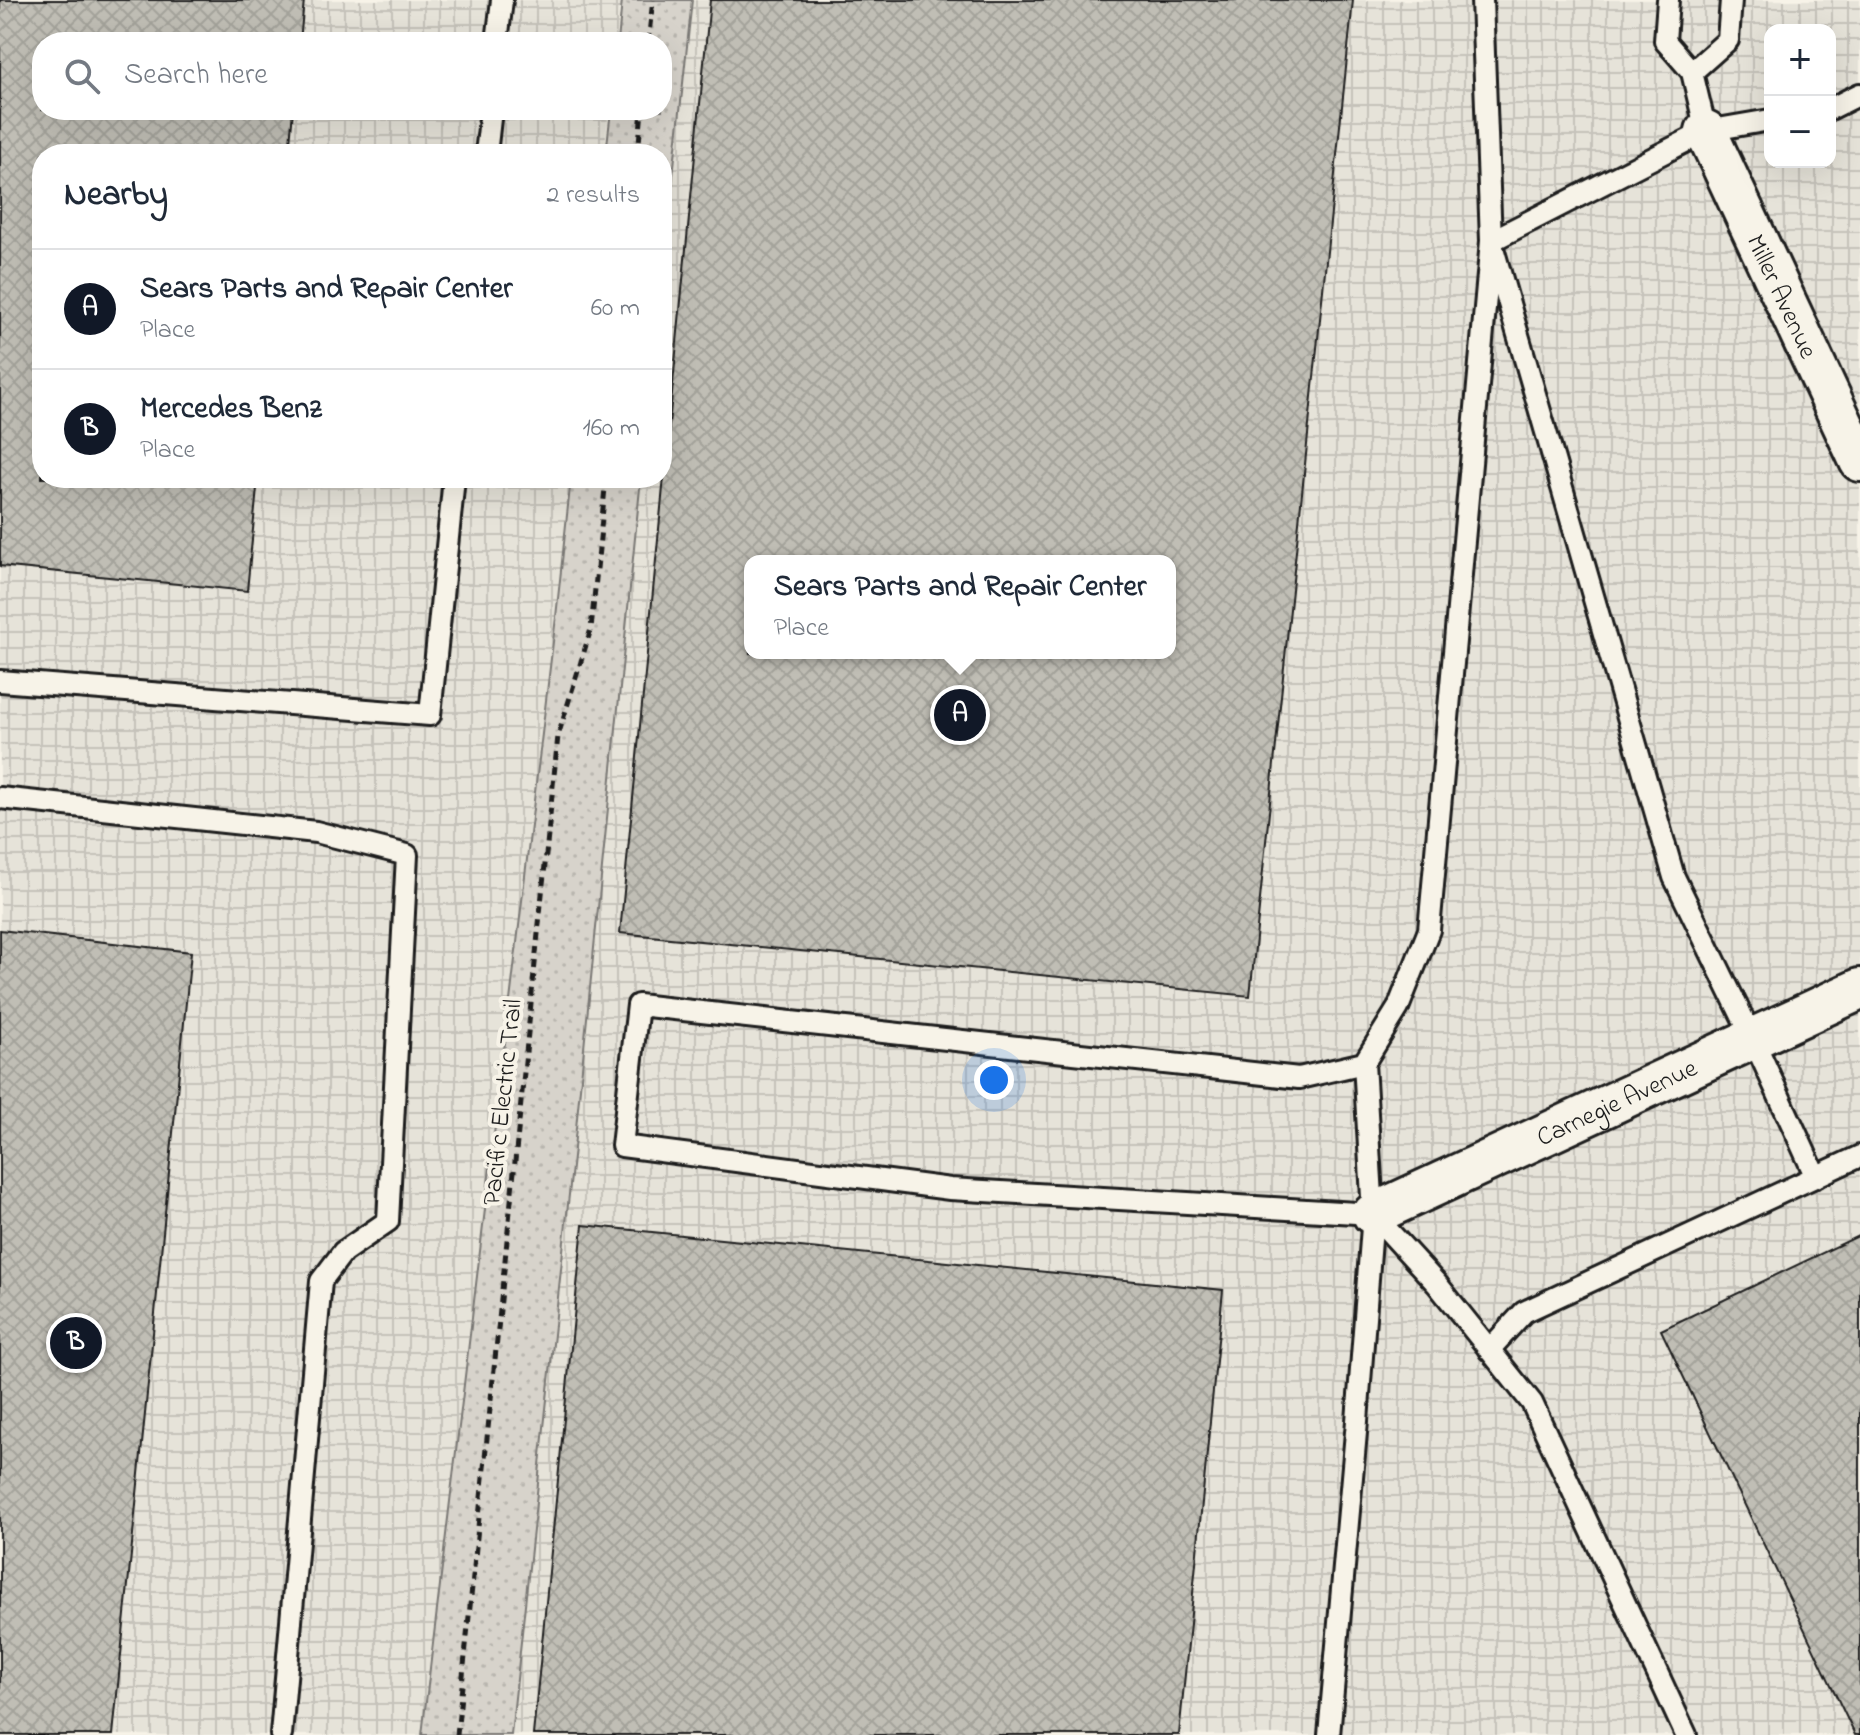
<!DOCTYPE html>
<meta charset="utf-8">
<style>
body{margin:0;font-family:"Indie Flower",sans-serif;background:#f2f2f3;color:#1f2937}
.controls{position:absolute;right:24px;top:24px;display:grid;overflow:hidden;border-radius:16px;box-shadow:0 8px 32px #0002}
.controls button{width:72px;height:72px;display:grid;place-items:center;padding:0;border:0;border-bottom:2px solid #e0e1e3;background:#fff;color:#1f2937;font:40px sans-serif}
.you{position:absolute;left:994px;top:1080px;width:28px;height:28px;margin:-20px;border:6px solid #fff;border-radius:50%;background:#1a73e8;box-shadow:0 0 0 12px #1a73e833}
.badge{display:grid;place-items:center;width:52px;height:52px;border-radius:50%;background:#111827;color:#fff;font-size:26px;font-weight:700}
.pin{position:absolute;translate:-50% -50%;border:4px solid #fff;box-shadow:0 2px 8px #0006}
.popup{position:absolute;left:744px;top:555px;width:432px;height:104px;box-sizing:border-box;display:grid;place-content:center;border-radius:16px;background:#fff;filter:drop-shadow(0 2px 6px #0005);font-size:26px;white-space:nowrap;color:#747a83}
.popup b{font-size:30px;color:#1f2937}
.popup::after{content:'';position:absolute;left:50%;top:100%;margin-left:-16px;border:16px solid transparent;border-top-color:#fff}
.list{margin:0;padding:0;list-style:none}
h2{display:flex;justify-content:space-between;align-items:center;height:104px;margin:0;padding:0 32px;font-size:34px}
h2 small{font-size:26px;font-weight:400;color:#747a83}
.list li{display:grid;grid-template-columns:52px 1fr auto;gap:24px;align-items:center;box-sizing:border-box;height:120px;padding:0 32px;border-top:2px solid #e0e1e3}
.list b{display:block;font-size:30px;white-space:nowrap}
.list p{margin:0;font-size:26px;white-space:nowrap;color:#747a83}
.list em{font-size:26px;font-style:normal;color:#747a83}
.icon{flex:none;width:44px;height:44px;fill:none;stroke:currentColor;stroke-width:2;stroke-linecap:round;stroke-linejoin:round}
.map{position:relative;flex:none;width:1860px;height:1735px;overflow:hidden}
.search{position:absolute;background:#fff;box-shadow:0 8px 32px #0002;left:32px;top:32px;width:640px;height:88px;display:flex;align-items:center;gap:20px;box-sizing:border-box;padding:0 28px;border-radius:32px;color:#747a83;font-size:30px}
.panel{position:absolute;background:#fff;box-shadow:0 8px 32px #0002;left:32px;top:144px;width:640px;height:344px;border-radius:32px}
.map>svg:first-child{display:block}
.industrial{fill:url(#industrial-grid);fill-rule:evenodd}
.grass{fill:url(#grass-dots);stroke:#7a7874;stroke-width:2}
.building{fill:url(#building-cross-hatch);stroke:#1c1c1c;stroke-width:2;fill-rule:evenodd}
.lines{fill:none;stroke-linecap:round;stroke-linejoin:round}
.service-casing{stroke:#1c1c1c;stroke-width:26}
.minor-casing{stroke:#1c1c1c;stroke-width:46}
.path{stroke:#1c1c1c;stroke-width:5;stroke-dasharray:8 6;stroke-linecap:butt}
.service{stroke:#f7f3e8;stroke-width:20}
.minor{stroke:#f7f3e8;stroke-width:40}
.labels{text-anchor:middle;stroke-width:8;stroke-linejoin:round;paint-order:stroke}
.street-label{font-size:26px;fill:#1c1c1c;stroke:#f7f3e8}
</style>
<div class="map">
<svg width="1860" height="1735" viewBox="0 0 1860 1735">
<defs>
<pattern id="industrial-grid" width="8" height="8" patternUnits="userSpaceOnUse" patternTransform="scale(2)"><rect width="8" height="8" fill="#e6e3d9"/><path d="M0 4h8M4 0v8" fill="none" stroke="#c5c2ba"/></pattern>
<pattern id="grass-dots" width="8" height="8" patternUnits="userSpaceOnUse" patternTransform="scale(2)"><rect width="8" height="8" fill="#d7d3cb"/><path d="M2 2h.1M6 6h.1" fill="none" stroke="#b8b5ae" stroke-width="1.8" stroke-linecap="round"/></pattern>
<pattern id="building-cross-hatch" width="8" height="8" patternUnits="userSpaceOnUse" patternTransform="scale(2)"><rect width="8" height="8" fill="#c0beb5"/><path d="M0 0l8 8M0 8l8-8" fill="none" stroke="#a4a39b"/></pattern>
</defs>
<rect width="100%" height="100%" fill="#f7f3e8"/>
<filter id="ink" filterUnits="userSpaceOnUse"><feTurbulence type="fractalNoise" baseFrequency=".0125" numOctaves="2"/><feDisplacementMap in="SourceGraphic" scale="16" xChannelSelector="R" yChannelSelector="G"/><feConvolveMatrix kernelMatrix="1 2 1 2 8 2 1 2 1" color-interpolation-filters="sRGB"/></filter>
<g filter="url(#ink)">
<!-- industrial -->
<g class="industrial">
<polygon points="0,0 620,0 616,42 42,42 42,110 609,110 604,154 42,154 42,478 570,478 556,617 422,1735 0,1735"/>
<path d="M693,0H1860V1735H511L574,1148L641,478H662V278ZM1770,30H1830V162H1770ZM750,561H1170V653H750Z"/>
</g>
<!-- grass -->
<g class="grass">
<polygon points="622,0 692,0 662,277 662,154 606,154 611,110 662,110 662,42 618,42"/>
<polygon points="571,478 641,478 574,1148 511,1735 422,1735 556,617"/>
</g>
<!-- building -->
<g class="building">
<polygon points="0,0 304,0 300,42 42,42 42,110 293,110 289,154 42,154 42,478 258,478 247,591 0,566"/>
<path d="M710,0H1353L1250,996L620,933ZM750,561H1170V653H750Z"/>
<polygon points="0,930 191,952 113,1735 0,1735"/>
<polygon points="583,1225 1223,1290 1179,1735 533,1735"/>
<polygon points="1860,1235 1860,1735 1855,1735 1661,1330"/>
</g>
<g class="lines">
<!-- service casing -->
<g class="service-casing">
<g id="service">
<polyline points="1482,0 1491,241 1674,877 1753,1039 1816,1177"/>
<polyline points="1668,0 1665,41 1692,72 1706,131"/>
<polyline points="497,42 502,0"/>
<polyline points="1692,72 1728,40 1731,0"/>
<polyline points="1830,109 1860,94"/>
<polyline points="486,154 491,110"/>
<polyline points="0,681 430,715 454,478"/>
<polyline points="0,798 316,832 407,855 388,1221 343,1252 321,1281 281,1735"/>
<polyline points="1489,1350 1524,1312 1860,1156"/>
<polyline points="1329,1735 1357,1421 1373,1214 1364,1063"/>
<polyline points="1686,1735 1532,1403 1437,1284 1373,1214 950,1189 622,1146 638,1005 1299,1078 1364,1063 1398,1008 1429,930 1491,241 1706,131 1770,120"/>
</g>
</g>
<!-- minor casing -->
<g class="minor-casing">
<g id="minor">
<path id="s1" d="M1706,131L1860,461"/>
<path id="s2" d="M1373,1214L1860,989"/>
</g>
</g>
<!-- path -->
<g class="path">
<polyline points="648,42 653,0"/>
<polyline points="638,154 642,110"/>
<polyline points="457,1735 558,736 591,629 606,478"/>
</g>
<!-- service -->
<use href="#service" class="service"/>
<!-- minor -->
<use href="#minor" class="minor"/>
</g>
</g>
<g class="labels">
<!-- street labels -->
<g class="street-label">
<text dy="9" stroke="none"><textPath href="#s1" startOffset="182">Miller Avenue</textPath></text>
<text transform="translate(501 1102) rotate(-84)" y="9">Pacific Electric Trail</text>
<text dy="9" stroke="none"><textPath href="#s2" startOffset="268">Carnegie Avenue</textPath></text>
</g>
</g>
</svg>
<div class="controls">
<button>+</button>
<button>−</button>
</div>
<div class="you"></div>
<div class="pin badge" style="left:960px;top:715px">A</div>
<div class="popup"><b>Sears Parts and Repair Center</b>Place</div>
<div class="pin badge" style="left:76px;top:1343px">B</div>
<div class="search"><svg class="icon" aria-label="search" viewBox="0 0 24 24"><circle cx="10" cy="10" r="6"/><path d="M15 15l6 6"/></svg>Search here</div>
<section class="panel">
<h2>Nearby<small>2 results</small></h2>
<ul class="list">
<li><span class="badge">A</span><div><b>Sears Parts and Repair Center</b><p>Place</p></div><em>60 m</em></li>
<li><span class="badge">B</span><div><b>Mercedes Benz</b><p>Place</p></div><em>160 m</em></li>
</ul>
</section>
</div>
